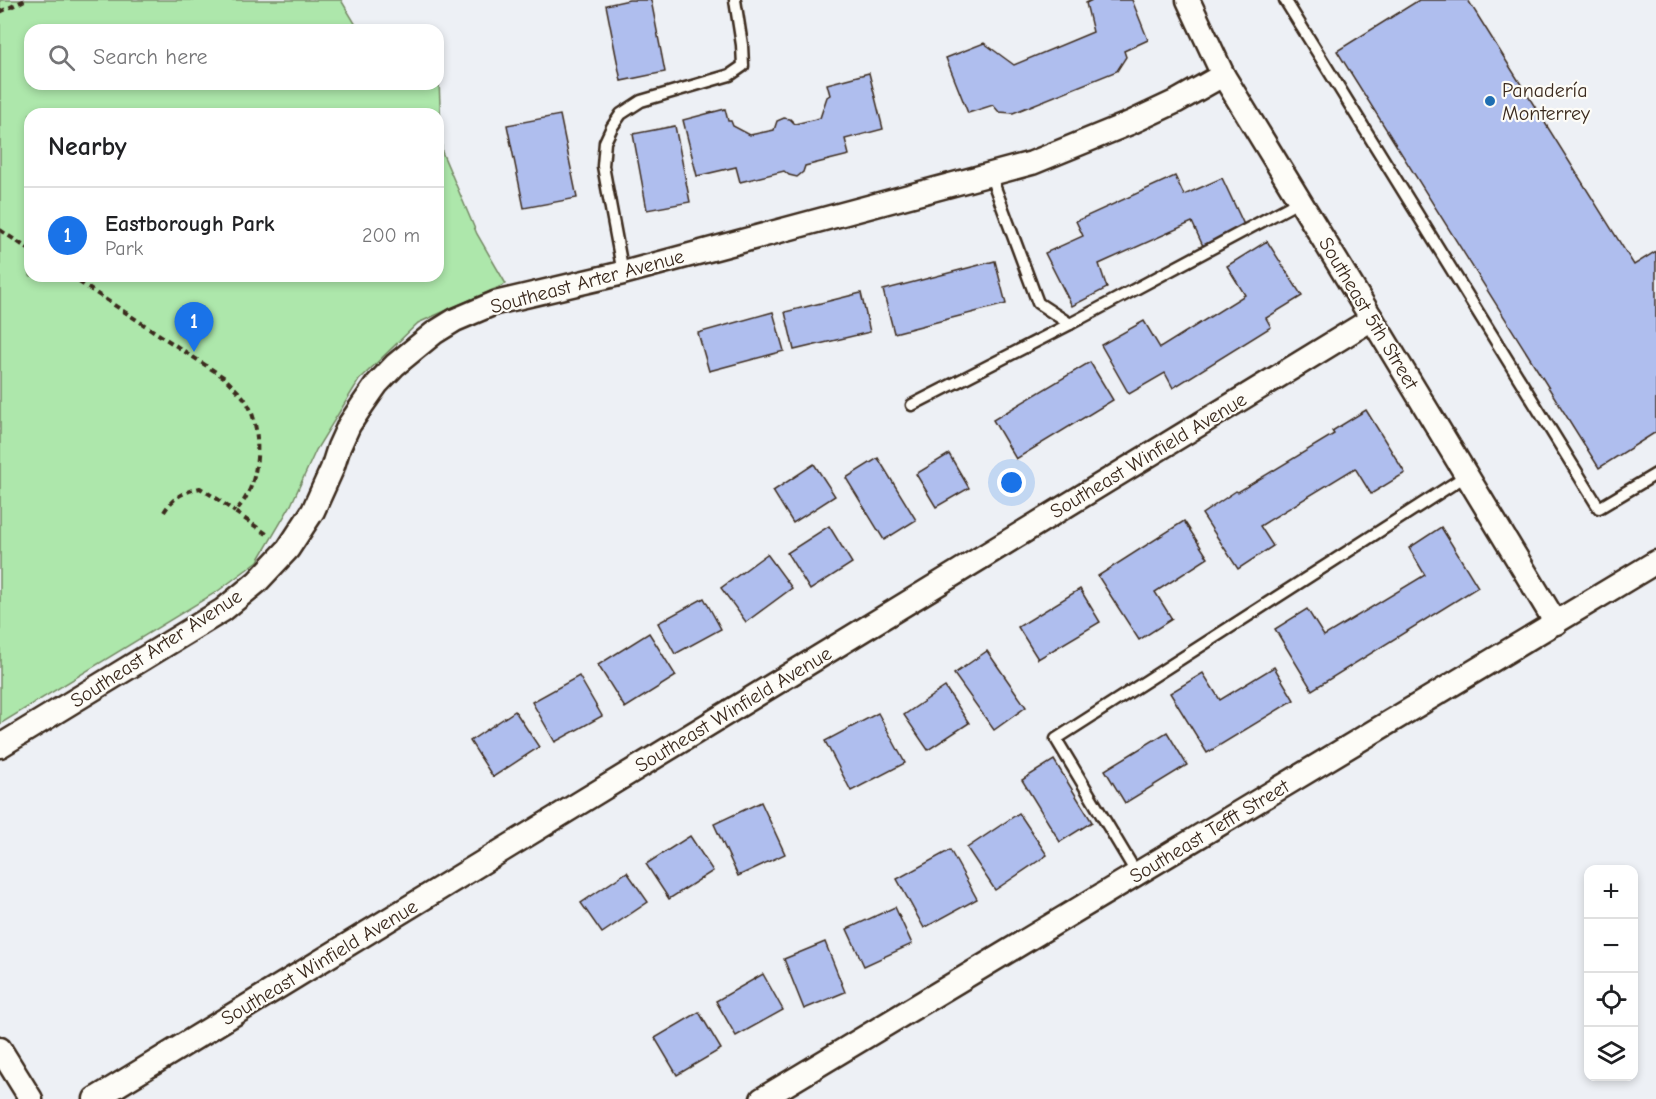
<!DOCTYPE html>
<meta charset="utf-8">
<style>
body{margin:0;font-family:"Comic Neue",sans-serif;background:#f2f2f2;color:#202124}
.controls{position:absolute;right:18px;bottom:18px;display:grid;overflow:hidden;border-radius:12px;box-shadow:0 3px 9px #0003}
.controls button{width:54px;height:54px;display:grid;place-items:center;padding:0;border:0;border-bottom:2px solid #e0e0e0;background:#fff;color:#202124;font:30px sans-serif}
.you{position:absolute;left:1012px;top:483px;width:21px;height:21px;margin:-15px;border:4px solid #fff;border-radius:50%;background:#1a73e8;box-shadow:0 0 0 9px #1a73e833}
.badge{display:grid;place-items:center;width:39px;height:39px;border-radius:50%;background:#1a73e8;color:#fff;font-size:20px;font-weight:700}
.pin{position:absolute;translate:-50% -50px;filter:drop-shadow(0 2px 3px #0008)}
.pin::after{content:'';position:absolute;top:32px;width:21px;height:18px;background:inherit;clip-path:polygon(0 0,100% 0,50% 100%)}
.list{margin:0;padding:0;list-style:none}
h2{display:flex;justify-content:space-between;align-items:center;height:78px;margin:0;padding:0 24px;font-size:26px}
h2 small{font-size:20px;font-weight:400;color:#757577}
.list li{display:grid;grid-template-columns:39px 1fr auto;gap:18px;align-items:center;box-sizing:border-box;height:96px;padding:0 24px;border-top:2px solid #e0e0e0}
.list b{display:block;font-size:22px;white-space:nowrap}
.list p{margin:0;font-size:20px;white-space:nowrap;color:#757577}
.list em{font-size:20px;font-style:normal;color:#757577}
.icon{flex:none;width:33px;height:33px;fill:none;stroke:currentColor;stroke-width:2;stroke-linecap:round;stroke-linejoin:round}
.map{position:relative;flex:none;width:1656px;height:1099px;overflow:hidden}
.search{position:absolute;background:#fff;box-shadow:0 3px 9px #0003;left:24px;top:24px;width:420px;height:66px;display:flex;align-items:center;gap:15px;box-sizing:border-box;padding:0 21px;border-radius:18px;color:#757577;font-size:22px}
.panel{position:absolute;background:#fff;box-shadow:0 3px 9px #0003;left:24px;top:108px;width:420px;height:174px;border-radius:18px}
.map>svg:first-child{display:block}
.green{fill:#ade7ab;stroke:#748864;stroke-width:1.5;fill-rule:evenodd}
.building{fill:#afbeee;stroke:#3b2a1e;stroke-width:1.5}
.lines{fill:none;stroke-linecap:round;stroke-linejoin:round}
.service-casing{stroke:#3b2a1e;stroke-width:15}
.minor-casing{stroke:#3b2a1e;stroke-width:27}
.path{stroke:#3b2a1e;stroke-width:4;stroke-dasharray:6 4.5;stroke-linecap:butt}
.service{stroke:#fdfcf7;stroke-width:10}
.minor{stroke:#fdfcf7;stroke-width:22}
.poi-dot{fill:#1f6fb2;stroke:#fdfcf7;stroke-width:2}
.labels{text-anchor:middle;stroke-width:4.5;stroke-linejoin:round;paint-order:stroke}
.poi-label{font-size:20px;fill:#3b2a1e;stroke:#fdfcf7;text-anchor:start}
.street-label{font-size:20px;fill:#3b2a1e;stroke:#fdfcf7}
</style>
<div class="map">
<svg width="1656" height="1099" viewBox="0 0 1656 1099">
<rect width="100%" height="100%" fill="#edf0f5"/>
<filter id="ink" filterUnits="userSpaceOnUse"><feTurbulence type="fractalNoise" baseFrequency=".0167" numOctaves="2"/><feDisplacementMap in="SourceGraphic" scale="12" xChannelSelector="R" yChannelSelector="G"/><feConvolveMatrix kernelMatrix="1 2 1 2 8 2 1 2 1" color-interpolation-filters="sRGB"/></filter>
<g filter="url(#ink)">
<!-- green -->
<path class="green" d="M0,0H341L359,30H30V84H438V80L439,81L442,152L477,234L506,284L418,323L359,380L316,450L291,505L258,561L218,591L0,724ZM30,114H438V276H30Z"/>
<!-- building -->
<g class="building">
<polygon points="629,0 651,0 665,72 621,81 606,5"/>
<polygon points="1092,0 1132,0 1148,40 1124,51 1126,57 1117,71 1013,113 999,112 993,105 968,113 946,58 984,43 1014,65 1093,32 1086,3"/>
<polygon points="1419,0 1468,0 1634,265 1656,251 1656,432 1599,468 1337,51"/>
<polygon points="869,73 883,129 845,139 849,155 805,166 803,172 797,177 789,175 784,171 740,182 736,167 697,176 683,120 725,109 728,121 731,121 733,126 750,135 774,130 777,121 784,118 790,119 795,124 820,118 827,97 830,95 827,84"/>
<polygon points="560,115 577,198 524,208 507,125"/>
<polygon points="675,126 690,202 647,210 633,134"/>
<polygon points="1175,176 1184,195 1222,178 1245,227 1203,246 1192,222 1099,264 1107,288 1072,306 1045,253 1083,236 1076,221"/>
<polygon points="1267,241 1302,296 1266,318 1271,327 1173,388 1165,373 1129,394 1101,345 1144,321 1160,348 1245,295 1227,266"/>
<polygon points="995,261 1006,304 894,333 883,290"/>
<polygon points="861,293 870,332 794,350 785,312"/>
<polygon points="773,312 784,351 709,371 698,333"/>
<polygon points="1090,362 1113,400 1016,459 993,420"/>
<polygon points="1366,410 1405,473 1371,494 1355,468 1260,526 1273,546 1238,569 1202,514 1236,491 1238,492 1334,434 1332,431"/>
<polygon points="949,454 969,488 936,507 916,474"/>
<polygon points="878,458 916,520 884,540 846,478"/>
<polygon points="814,464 835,496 793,523 773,491"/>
<polygon points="1184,521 1208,558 1155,592 1172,619 1139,640 1098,576"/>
<polygon points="829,526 852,563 810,590 787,553"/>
<polygon points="1441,527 1478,587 1312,690 1275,629 1307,609 1324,636 1425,575 1409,548"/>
<polygon points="767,554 792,588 746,622 721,588"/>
<polygon points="1080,589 1100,622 1038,659 1018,627"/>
<polygon points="704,598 721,629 675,654 658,623"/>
<polygon points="649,633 676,676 625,708 598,665"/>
<polygon points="987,651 1026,707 994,730 954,674"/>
<polygon points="1274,667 1294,700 1207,753 1170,693 1203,673 1220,700"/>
<polygon points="579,676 602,716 555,742 532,702"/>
<polygon points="945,687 969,723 928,750 904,715"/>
<polygon points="515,711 539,747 493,777 470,741"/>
<polygon points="878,713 905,763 851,791 825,741"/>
<polygon points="1167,732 1187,765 1125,803 1105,770"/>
<polygon points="1054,760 1092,822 1060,842 1022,780"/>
<polygon points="761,802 785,854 738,876 714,824"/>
<polygon points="1019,813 1047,855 995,890 967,848"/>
<polygon points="690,836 713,871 669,899 646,864"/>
<polygon points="950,850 977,899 924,928 897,879"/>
<polygon points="627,872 648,902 602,933 581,903"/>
<polygon points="895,907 912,944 864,966 847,929"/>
<polygon points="825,942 845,992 804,1009 784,959"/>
<polygon points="763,974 783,1010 736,1036 716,1001"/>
<polygon points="699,1012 721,1049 677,1075 655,1038"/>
</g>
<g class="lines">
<!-- service casing -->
<g class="service-casing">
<g id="service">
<polyline points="1285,0 1599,508 1656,474"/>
<polyline points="990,174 1038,303 1070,324 1300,201"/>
<polyline points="623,273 603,166 605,142 612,127 621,114 641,101 730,75 743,66 742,45 735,0"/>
<polyline points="912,405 1070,324"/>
<polyline points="1137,874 1056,739 1467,475"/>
</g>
</g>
<!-- minor casing -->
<g class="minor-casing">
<g id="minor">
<polyline points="1188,0 1223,75 1372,319 1556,623"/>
<polyline points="0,746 223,610 257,582 288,549 313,511 332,469 339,447 349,425 363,404 377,384 395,365 434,333 455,320 495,303 623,273 1032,163 1130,123 1177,101 1223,75"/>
<polyline points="0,1049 31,1099"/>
<polyline points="95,1099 1372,319"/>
<polyline points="762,1099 1656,562"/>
</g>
</g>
<!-- path -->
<g class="path">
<polyline points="0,12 25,0"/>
<polyline points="0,230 30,250"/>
<path d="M70,276L225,378C231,385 238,391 244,398C262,422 261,472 246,497C243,503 238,508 235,512L268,535"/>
<path d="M164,512C174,496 184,492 200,488L219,500L235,512"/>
</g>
<!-- service -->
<use href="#service" class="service"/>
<!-- minor -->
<use href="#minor" class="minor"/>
</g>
</g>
<!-- markers -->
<circle class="poi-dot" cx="1490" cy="101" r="6"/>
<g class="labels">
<!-- poi labels -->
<g class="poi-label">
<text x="1502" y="97">Panadería<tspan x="1502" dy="23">Monterrey</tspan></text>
</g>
<!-- street labels -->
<g class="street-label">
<text transform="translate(587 281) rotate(-15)" y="7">Southeast Arter Avenue</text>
<text transform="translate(1369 313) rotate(59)" y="7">Southeast 5th Street</text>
<text transform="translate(1148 455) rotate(-31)" y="7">Southeast Winfield Avenue</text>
<text transform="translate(156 648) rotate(-33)" y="7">Southeast Arter Avenue</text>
<text transform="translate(733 709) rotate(-31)" y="7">Southeast Winfield Avenue</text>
<text transform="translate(1209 831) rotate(-31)" y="7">Southeast Tefft Street</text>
<text transform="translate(319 962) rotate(-31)" y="7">Southeast Winfield Avenue</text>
</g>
</g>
</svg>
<div class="controls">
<button>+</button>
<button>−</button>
<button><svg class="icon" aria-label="locate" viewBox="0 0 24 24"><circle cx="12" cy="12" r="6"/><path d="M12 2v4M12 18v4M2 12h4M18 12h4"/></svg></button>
<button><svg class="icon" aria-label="layers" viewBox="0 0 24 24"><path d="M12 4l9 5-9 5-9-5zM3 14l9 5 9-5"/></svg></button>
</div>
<div class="you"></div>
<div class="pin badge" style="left:194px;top:352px">1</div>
<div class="search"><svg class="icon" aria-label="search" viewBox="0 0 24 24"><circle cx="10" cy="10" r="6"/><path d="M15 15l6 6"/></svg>Search here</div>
<section class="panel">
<h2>Nearby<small></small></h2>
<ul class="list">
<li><span class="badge">1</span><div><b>Eastborough Park</b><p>Park</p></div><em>200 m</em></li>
</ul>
</section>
</div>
